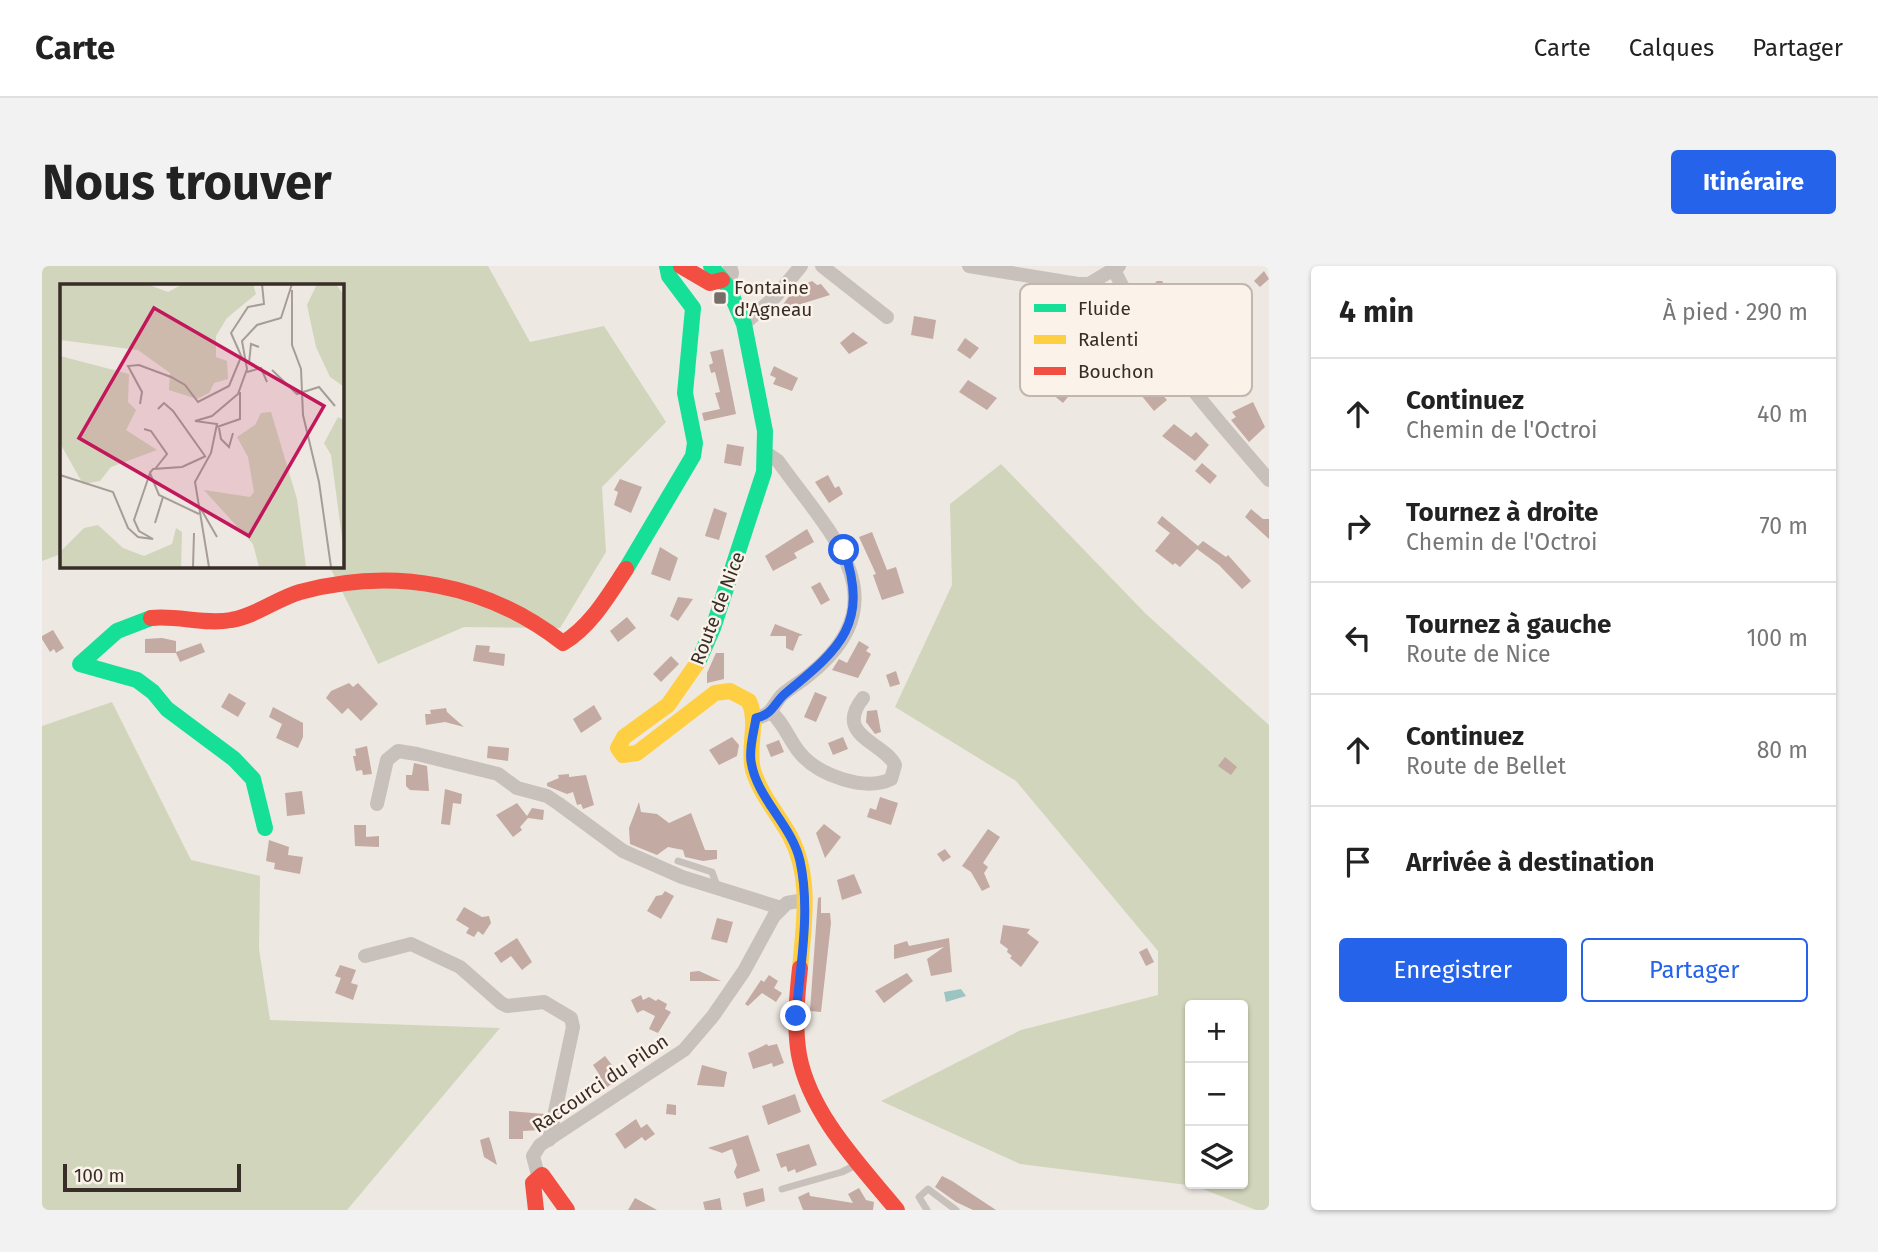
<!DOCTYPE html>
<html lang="fr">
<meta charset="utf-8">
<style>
body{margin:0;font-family:"Fira Sans",sans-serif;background:#f2f2f2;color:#222}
.controls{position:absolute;right:21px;bottom:21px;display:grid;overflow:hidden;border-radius:7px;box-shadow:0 2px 5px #0004}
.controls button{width:63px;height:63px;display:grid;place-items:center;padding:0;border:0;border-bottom:2px solid #e0e0e0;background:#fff;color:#222;font:35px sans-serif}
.scale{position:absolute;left:21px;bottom:18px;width:178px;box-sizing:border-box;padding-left:7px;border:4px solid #392d28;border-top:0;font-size:19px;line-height:24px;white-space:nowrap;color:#392d28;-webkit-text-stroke:5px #fbf2e9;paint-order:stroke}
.stop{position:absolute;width:21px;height:21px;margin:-16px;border:5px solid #2563eb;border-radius:50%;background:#fff}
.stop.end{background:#2563eb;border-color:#fff;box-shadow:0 2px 7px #0008}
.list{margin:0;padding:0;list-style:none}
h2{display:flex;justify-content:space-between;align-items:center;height:91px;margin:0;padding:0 28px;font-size:30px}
h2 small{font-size:23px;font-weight:400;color:#767676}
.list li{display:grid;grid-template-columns:46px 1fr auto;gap:21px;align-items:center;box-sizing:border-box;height:112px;padding:0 28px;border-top:2px solid #e0e0e0}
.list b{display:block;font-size:26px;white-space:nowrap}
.list p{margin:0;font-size:23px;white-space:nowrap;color:#767676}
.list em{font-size:23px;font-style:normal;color:#767676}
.actions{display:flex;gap:14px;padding:21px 28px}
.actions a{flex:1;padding:16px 0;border:2px solid #2563eb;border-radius:7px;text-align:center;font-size:24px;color:#2563eb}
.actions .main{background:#2563eb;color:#fff}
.icon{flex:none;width:38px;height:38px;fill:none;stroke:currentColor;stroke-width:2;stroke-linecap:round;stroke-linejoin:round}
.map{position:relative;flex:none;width:1227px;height:944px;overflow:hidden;border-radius:7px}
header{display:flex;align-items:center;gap:42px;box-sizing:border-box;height:98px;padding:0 35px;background:#fff;border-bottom:2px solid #e0e0e0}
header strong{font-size:33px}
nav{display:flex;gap:38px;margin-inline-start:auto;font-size:24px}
.intro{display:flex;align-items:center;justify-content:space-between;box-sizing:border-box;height:168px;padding:0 42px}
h1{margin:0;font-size:49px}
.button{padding:18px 32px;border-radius:7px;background:#2563eb;color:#fff;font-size:24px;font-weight:700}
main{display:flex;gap:42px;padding:0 42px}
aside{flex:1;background:#fff;border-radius:7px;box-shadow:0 2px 5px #0004}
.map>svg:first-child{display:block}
.green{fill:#d1d5bb;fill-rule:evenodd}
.water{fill:#9cc4c1}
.building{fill:#c3aaa2}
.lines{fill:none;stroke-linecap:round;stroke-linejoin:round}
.lane{stroke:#c8c0bb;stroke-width:7}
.street{stroke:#c8c0bb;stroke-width:14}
.fast{stroke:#16e098;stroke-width:16}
.slow{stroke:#ffcf43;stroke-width:16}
.jam{stroke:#f24e42;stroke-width:16}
.route{stroke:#2563eb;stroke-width:9}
.poi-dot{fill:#786e69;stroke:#fbf2e9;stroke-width:2.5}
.labels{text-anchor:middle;stroke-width:5;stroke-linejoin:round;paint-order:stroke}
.poi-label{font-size:19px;fill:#392d28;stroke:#fbf2e9;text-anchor:start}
.street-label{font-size:19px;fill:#392d28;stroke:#fbf2e9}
.inset-road{fill:none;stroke:#a69d98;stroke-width:2}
.view{fill:#c2185b;fill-opacity:0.15;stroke:#c2185b;stroke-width:3.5}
.inset-edge{fill:none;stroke:#392d28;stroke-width:3.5}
.key{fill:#fbf2e9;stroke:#c1b7af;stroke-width:2}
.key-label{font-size:19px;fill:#392d28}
</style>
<header>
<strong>Carte</strong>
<nav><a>Carte</a><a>Calques</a><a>Partager</a></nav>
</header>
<div class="intro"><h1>Nous trouver</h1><a class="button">Itinéraire</a></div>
<main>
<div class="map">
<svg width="1227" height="944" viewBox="0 0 1227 944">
<rect width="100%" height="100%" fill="#eee8e2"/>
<!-- green -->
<g class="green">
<polygon points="0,0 446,0 488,76 562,60 624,156 560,221 564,286 518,362 422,361 336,398 289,303 250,299 299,299 299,19 19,19 19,288 0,295"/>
<path d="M959,198L1104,348L1227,459V944H1214L1153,920L978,898L839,835L979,764L1116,729V685L974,515L853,441L910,319L908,238ZM1148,739H1201V918H1148Z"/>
<polygon points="70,436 149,594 218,610 217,683 228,754 458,762 305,944 0,944 0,460"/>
</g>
<!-- water -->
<polygon class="water" points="919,723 924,730 904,736 902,726"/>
<!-- building -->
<g class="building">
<polygon points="1222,5 1227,13 1218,21 1212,15"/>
<polygon points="770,15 775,19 779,18 788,29 746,42 744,39 740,40 753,22"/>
<polygon points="1115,15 1120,15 1130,29 1117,41 1104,26"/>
<polygon points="872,50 894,54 891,73 869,69"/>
<polygon points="811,66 826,77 807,88 798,77"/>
<polygon points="923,72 937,82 928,93 915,84"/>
<polygon points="681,83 694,148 662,155 660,147 678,143 673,127 678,126 673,106 669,107 667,99 671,97 668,86"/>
<polygon points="732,100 756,112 750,125 731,118 734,112 728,109"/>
<polygon points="1012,110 1030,126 1021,137 1003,122"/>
<polygon points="926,114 955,132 945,144 917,126"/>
<polygon points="1111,119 1125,134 1112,145 1099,129"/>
<polygon points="1211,136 1223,161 1207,176 1189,154 1194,151 1190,146"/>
<polygon points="1132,158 1149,171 1154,166 1167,179 1153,195 1120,170"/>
<polygon points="685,178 702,181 699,200 682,197"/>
<polygon points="1160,197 1175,210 1168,218 1153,205"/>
<polygon points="786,209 793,222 797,220 801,228 787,237 773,216"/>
<polygon points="578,213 600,221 589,247 572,239 576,226 572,224"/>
<polygon points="672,242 685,247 677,274 663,270"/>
<polygon points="1209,243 1221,253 1227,253 1227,273 1203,251"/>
<polygon points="1120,250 1156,280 1161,275 1184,291 1186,289 1209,315 1200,323 1177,299 1155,283 1138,301 1133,297 1131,299 1113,285 1128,267 1115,257"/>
<polygon points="765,263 772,276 752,287 755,292 731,305 723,290"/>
<polygon points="830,266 845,304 854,301 862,327 840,334 831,309 834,308 817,271"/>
<polygon points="618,281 636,292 628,315 609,308"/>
<polygon points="778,316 788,334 779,339 769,321"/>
<polygon points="636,331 651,333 636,355 628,350"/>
<polygon points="585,351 594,362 576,376 568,365"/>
<polygon points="733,358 761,369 757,370 751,385 744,382 744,370 728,370"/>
<polygon points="11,364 22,382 14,387 12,383 8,386 0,373 0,370"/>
<polygon points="120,372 134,375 134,386 159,377 163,386 138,396 134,387 103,387 103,373"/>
<polygon points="817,375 827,381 824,385 829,388 816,412 790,404 797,393 805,397"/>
<polygon points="434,379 448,380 447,386 463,388 462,400 431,395"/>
<polygon points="674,387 682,387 682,413 665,417 665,407"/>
<polygon points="629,390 637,398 619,416 611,408"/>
<polygon points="854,405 858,418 848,421 844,409"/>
<polygon points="307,417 311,421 316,417 336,438 319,455 306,442 300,448 284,432 289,425"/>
<polygon points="773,426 785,431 774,456 762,451"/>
<polygon points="187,427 204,437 196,451 179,441"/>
<polygon points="552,439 560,453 539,467 531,453"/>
<polygon points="231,441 261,457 261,471 256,482 234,472 240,458 227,451"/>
<polygon points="404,442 405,446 422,461 403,456 384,459 383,448 389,448 388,444"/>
<polygon points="835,444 839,466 833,468 824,456 825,445"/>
<polygon points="690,471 697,479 695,490 677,499 667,484"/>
<polygon points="801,471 806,483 791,489 786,477"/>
<polygon points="737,474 742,486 729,491 724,479"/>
<polygon points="325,480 330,508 321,509 320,504 314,505 311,490 314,490 313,483"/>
<polygon points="446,480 467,482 466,495 445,492"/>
<polygon points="1183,491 1195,501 1189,509 1176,500"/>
<polygon points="372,497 385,500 387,525 368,524 364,520 364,509 370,509"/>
<polygon points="527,508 527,511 544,509 552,539 541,543 539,538 535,539 531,526 525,528 505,520 505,517 517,512 516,509"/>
<polygon points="403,523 420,528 419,538 411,537 408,559 399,558"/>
<polygon points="260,525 263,548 245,550 243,527"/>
<polygon points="838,531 856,537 849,559 825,551 828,542 834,544"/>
<polygon points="597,536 599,546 615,548 627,557 649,547 663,584 675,584 675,593 661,595 643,591 641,584 626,581 615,589 588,578 587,562"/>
<polygon points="475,537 485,550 490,542 502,544 501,554 486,552 478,561 480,564 471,571 454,549"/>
<polygon points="782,558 799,571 783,592 774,567"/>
<polygon points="312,559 324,559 324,571 337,570 337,581 313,580"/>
<polygon points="946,563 958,571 941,597 946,601 942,607 948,621 940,625 929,606 920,600"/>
<polygon points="227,574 247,581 246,589 261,591 258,608 232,603 233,597 224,595"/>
<polygon points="903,583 909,591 901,596 895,588"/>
<polygon points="812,608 820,627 800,634 795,614"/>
<polygon points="623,625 632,630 619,653 605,645 614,630 620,629"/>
<polygon points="779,631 779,647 788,647 789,657 779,746 768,745 776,632"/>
<polygon points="422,641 440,651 447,650 449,657 441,669 436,665 432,671 424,667 427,662 414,654"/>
<polygon points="675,652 691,656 685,677 669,673"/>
<polygon points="961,659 988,663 985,667 997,676 979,701 968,692 970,690 965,686 966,683 958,677"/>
<polygon points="475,672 490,696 480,704 469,690 459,697 452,687"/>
<polygon points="907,672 910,706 889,710 885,693 902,681 852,693 852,679 865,675 867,680"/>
<polygon points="1105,682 1112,696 1104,700 1097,686"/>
<polygon points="298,699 314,704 309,717 316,719 311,734 293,727 299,712 293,710"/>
<polygon points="657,705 679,715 648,715 648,706"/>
<polygon points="865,707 871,715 842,737 833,725"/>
<polygon points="727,709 736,715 732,722 740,727 734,736 720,727 706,740 703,738 719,714 722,716"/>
<polygon points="599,729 601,734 607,731 614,735 616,733 625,738 623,743 629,746 616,767 607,763 613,750 601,744 595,747 589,734"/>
<polygon points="725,778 726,780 735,778 742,797 731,801 730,797 711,803 706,787"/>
<polygon points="563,790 579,811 560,825 555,818 557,808 551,799"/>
<polygon points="660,799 685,806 682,821 655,819"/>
<polygon points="753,828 759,846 726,859 720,840"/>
<polygon points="625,838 634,839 634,849 624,848"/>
<polygon points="467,845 503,848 499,864 481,865 481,873 467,873"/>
<polygon points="594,853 599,862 605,858 613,868 603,875 600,871 583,883 573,868"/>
<polygon points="706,869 718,905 695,913 692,906 695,899 690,883 680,887 666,882"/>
<polygon points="447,871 449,877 455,899 442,891 438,874"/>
<polygon points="767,878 775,899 754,907 753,903 746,906 744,900 739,902 734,888"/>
<polygon points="900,910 910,915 954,944 931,944 914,936 893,921"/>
<polygon points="721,922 723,935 704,941 701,927"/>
<polygon points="817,922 824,934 832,936 831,944 761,944 756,931 767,926 768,930 811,937 806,928"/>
<polygon points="593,932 615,944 586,944"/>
<polygon points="678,932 680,944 663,944 661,936"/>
</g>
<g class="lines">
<!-- lane -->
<g class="lane">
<polyline points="636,595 670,606 675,620"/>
<polyline points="740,923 800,906 816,898"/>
<polyline points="885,944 877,931 886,923 914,944"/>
</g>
<!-- street -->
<g class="street">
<polyline points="780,0 845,51"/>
<polyline points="927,0 1036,18 1047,18 1077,0"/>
<path d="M1070,0C1108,79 1170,148 1227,214"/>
<polyline points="686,21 690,7 688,0"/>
<polyline points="702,58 734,30 759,0"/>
<path d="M730,447C743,459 747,474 758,487C776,509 823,526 849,513L853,499C842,476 791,470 821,432"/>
<path d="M714,452C730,449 730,440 740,429C747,423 755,418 762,413C864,335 789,270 736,195L723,186"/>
<polyline points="335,538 345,494 356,485 375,488 456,508 475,522 505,530 517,538 581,585 640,611 739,642"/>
<polyline points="323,690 369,678 418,701 459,737 465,740 502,736 529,752 531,761 507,874"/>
<polyline points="496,909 491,890 498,879 642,784 671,750 702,705 732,650 745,637 762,634"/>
</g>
<!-- fast -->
<g class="fast">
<polyline points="584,303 651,190 653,177 643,127 651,42 627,10 625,0"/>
<polyline points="109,352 75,365 38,398 95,414 111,426 125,443 192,493 211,513 223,562"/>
<polyline points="656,396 671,362 722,206 723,165 702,58 686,21 669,0"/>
</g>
<!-- slow -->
<path class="slow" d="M656,396L626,439L582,471L576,482L581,489L595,487L673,427L688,425L707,435C717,458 705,481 711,504C718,528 736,548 748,570C770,611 762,657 758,702"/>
<!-- jam -->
<g class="jam">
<polyline points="639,0 668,17 680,14"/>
<path d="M109,352C136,349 163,359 189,354C214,350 234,333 258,326C352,301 444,317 521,377C549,360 566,330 584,303"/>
<path d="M758,702C755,730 752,760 757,789C768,848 818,899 855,944"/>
<polyline points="494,944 491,917 500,909 525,944"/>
</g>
</g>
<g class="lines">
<!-- route -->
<path class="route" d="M754,750C758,700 769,645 758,595C750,559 714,532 709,495C707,481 712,466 714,452C732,448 732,436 745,426C799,382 827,357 802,284"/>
</g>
<!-- markers -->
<rect class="poi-dot" x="671" y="25" width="14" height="14" rx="3.5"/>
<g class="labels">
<!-- poi labels -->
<g class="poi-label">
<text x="692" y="28">Fontaine<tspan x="692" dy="22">d'Agneau</tspan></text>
</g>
<!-- street labels -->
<g class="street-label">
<text transform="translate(675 342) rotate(-69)" y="7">Route de Nice</text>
<text transform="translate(558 817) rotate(-34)" y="7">Raccourci du Pilon</text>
</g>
</g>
<!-- overview -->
<g transform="translate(18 18)">
<rect width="284" height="284" fill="#eee8e2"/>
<path d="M0,0H87L108,8L123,0H193L196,10L167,34L156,52V73L167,77L168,95L154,99L149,109L137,115L109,106L110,89L78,66L0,56ZM257,0H276L283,10V102L270,93L256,63L247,21ZM0,72L69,90L68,118L76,126L66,146L97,166L51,183L40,197L23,200L0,159ZM211,128L237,215L246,283H199L193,260L144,206L190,213L194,208L188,173L177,153L195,141L201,129ZM278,133L284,136L283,261L271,171L264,159ZM38,241L63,264L84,272L112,260L116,244L122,248L121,283H0V268L24,244Z" fill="#d1d5bb"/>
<path class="inset-road" d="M232,6V61L241,85L243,131L259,198L271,283M183,76L171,49L188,23L204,20L202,0M189,79L191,60L199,63M212,86L237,110L259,103L275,122M187,88L201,84L207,98M80,120L82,108L68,82L79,81L111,93L125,101L138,118L169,102L181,73M98,125L104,119L113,127L145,172M157,143L180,135V108M159,144L161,155L169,163L173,149M84,145L91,147L107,170L95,185M90,189L93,185L122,183L146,172M0,191L53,208L68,244L78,253L93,255L79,247L74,236L90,189L99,211L139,230M141,225L157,253M95,239L103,213M133,283L134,249M149,283L135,198L151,169L157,140L135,137L152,132L178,110L187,85L182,57L197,41L221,34L232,0"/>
<path class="view" d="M94,24L264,122L189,252L19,154Z"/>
<rect width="284" height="284" class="inset-edge"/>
</g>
<!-- legend -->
<rect x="978" y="18" width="232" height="112" rx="10" class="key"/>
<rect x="992" y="38" width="32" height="8" fill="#16e098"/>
<rect x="992" y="69" width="32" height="9" fill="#ffcf43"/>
<rect x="992" y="101" width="32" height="8" fill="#f24e42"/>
<g class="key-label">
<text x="1036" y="49">Fluide</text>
<text x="1036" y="80">Ralenti</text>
<text x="1036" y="112">Bouchon</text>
</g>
</svg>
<div class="controls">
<button>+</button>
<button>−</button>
<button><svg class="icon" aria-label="layers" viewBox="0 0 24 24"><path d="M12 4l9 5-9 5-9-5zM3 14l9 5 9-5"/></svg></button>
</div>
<div class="scale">100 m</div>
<div class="stop" style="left:802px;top:284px"></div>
<div class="stop end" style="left:754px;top:750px"></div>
</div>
<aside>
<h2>4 min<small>À pied · 290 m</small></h2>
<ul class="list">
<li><svg class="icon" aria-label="ahead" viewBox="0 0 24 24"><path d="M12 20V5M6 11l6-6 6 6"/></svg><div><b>Continuez</b><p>Chemin de l'Octroi</p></div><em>40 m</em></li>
<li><svg class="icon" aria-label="right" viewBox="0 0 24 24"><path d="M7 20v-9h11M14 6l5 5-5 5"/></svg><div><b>Tournez à droite</b><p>Chemin de l'Octroi</p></div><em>70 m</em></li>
<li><svg class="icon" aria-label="left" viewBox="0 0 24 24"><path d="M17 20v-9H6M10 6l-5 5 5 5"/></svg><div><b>Tournez à gauche</b><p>Route de Nice</p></div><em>100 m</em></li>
<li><svg class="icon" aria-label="ahead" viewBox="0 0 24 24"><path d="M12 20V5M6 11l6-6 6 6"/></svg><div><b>Continuez</b><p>Route de Bellet</p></div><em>80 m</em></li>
<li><svg class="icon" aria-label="arrive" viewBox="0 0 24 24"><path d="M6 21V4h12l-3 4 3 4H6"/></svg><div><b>Arrivée à destination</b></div></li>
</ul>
<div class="actions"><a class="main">Enregistrer</a><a>Partager</a></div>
</aside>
</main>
